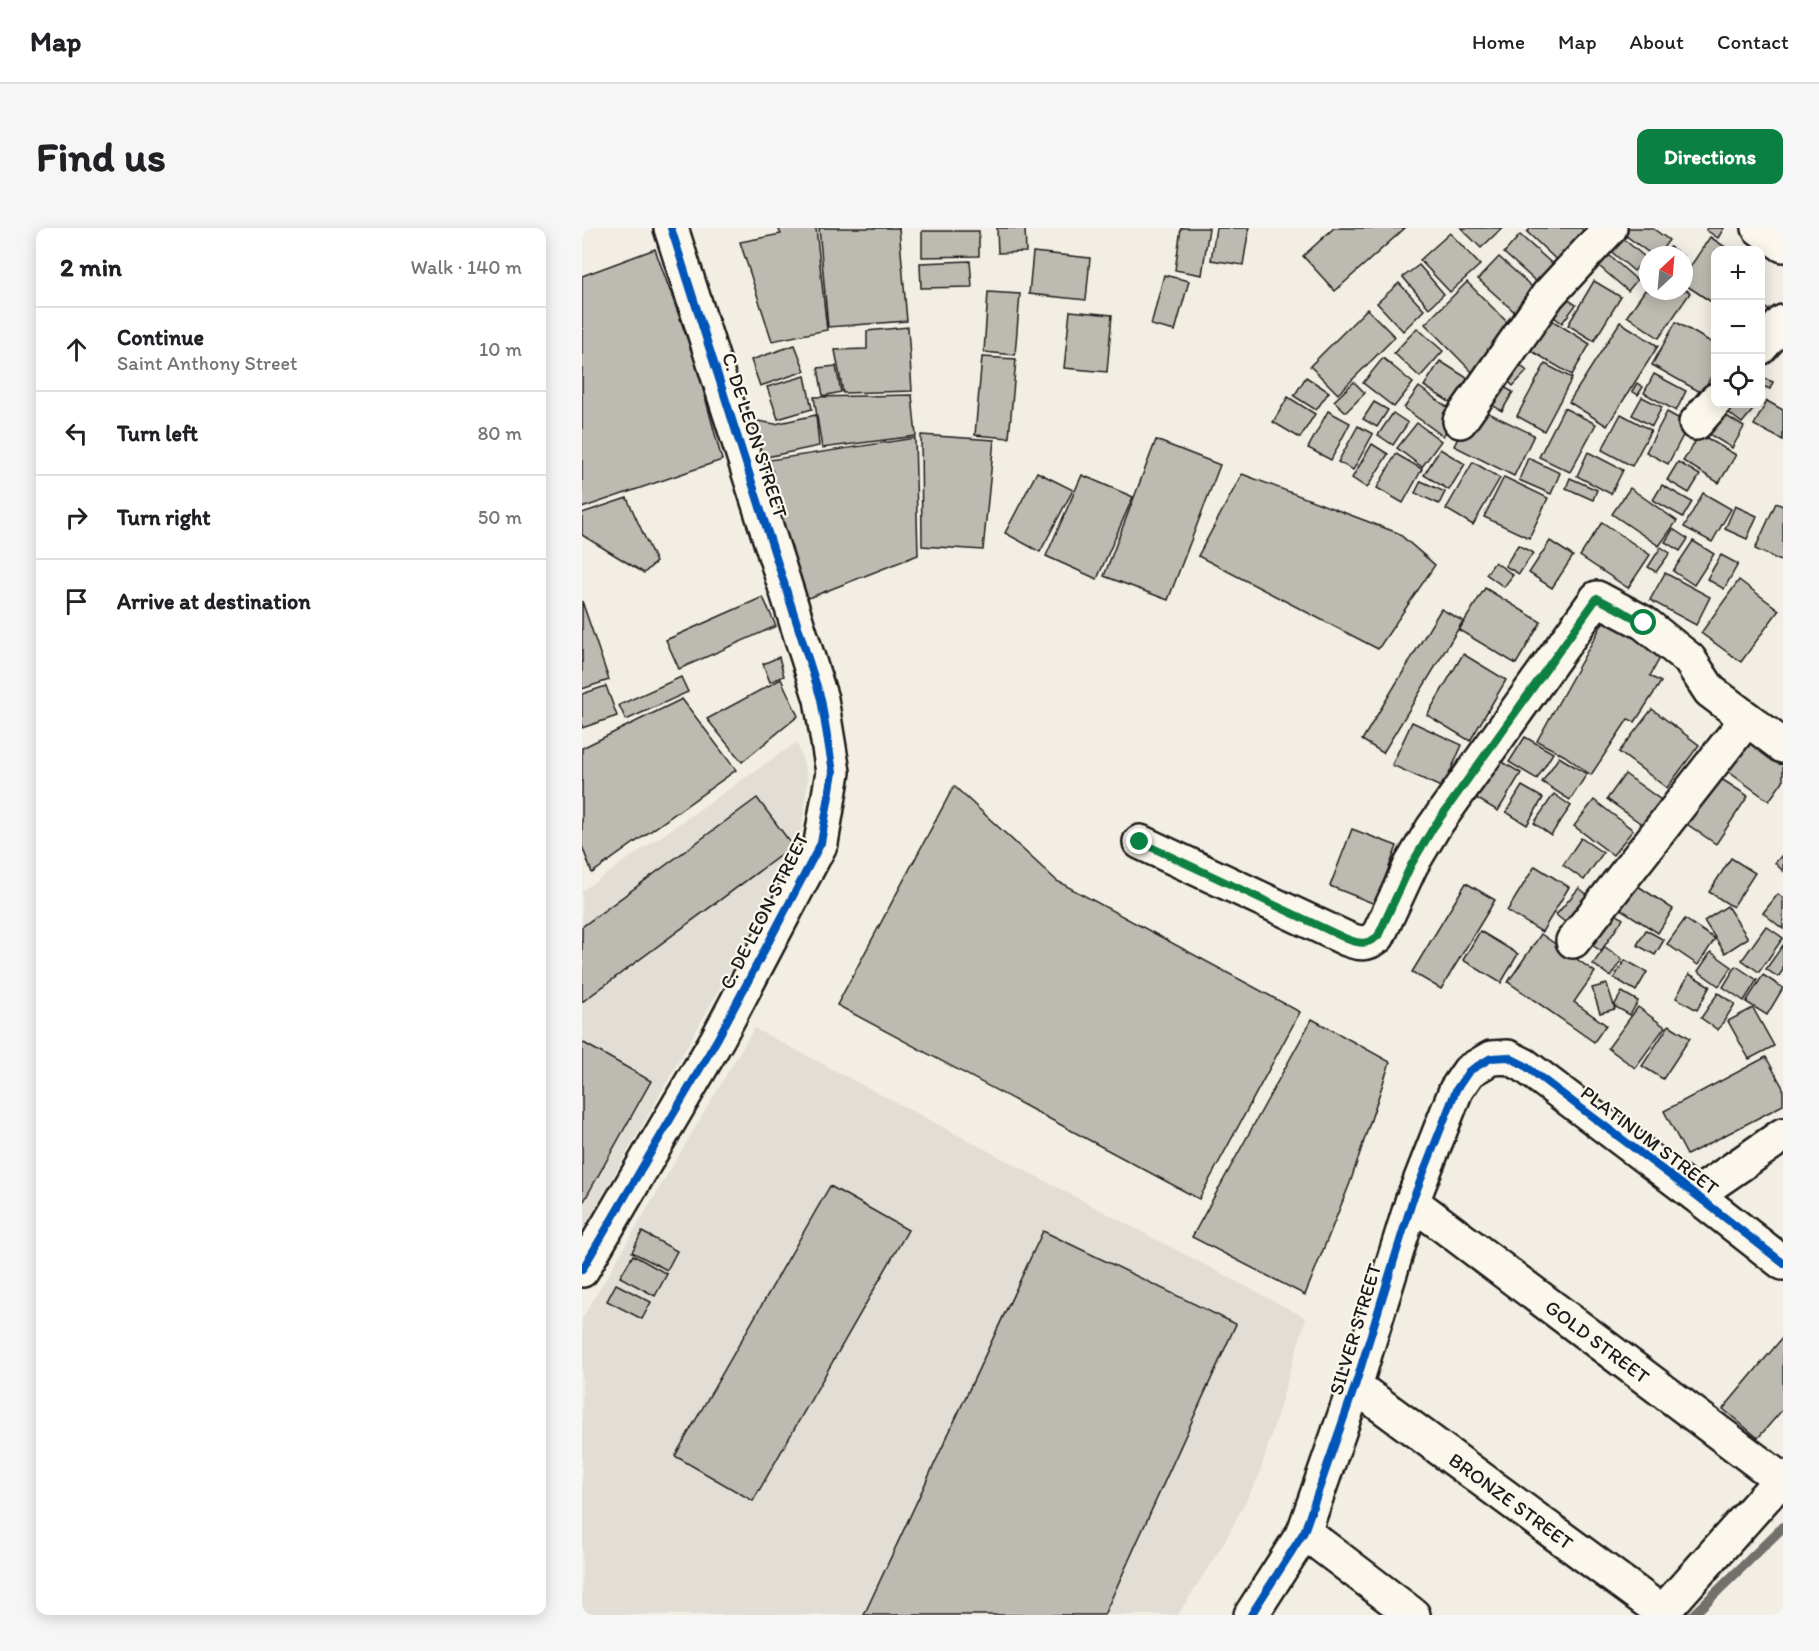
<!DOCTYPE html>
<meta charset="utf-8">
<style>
body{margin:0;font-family:Itim,sans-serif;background:#f6f6f6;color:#202124}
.controls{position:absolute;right:18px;top:18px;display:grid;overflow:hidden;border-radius:12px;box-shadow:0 3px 15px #0003}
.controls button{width:54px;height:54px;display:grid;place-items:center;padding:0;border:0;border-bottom:2px solid #e0e0e0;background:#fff;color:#202124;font:30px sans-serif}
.compass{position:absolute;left:1057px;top:18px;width:54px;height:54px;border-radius:50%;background:#fff;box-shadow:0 3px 15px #0003;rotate:26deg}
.stop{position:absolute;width:18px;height:18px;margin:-14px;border:4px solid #0b8043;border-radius:50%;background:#fff}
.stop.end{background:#0b8043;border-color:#fff;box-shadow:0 2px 6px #0008}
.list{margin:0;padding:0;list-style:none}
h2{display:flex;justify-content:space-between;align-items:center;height:78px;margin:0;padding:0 24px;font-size:26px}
h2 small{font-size:20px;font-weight:400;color:#757577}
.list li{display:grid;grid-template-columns:39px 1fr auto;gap:18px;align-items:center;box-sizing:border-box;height:84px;padding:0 24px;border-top:2px solid #e0e0e0}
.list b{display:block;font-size:22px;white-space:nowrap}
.list p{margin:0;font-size:20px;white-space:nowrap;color:#757577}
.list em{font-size:20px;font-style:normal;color:#757577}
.icon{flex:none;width:33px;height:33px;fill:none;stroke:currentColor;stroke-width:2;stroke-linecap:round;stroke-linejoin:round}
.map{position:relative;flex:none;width:1201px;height:1387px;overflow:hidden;border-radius:12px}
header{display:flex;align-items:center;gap:36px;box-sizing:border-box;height:84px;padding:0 30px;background:#fff;border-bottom:2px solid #e0e0e0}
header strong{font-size:28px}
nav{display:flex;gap:33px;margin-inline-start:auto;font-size:21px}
.intro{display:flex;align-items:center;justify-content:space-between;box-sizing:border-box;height:144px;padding:0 36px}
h1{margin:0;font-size:42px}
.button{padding:15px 27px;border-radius:12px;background:#0b8043;color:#fff;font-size:21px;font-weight:700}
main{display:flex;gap:36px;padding:0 36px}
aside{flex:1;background:#fff;border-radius:12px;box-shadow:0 3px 15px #0003}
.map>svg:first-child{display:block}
.built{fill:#e2ded5}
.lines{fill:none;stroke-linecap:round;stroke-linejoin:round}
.stream{stroke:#716f6b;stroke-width:10}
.building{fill:#bdbab1;stroke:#1c1c1c;stroke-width:1.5}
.minor-casing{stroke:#1c1c1c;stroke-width:38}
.minor{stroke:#fbf7ec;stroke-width:33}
.cycleway-casing{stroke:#fbf7ec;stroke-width:11}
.cycleway{stroke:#0057b8;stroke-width:8}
.route{stroke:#0b8043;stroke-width:8}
.labels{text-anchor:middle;stroke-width:4.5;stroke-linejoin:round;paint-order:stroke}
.street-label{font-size:20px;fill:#1c1c1c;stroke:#fbf7ec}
</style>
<header>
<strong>Map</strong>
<nav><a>Home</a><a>Map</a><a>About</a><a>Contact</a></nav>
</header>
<div class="intro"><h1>Find us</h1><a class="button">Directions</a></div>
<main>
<aside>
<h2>2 min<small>Walk · 140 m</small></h2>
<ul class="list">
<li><svg class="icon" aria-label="ahead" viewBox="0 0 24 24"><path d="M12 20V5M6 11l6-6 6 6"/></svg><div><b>Continue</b><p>Saint Anthony Street</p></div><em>10 m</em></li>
<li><svg class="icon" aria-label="left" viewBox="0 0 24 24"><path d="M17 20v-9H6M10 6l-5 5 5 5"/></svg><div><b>Turn left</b></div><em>80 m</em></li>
<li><svg class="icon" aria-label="right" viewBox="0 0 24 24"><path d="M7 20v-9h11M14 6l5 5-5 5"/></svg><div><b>Turn right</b></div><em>50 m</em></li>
<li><svg class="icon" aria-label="arrive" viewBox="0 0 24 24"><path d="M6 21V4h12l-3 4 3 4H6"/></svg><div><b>Arrive at destination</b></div></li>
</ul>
</aside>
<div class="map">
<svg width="1201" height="1387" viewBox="0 0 1201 1387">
<rect width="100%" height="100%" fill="#f2eee4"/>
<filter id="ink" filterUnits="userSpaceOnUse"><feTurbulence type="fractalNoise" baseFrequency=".0167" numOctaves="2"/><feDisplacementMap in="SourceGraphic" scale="12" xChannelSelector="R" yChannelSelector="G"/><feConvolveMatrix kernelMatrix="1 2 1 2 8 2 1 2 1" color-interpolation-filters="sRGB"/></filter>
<g filter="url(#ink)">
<!-- built -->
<g class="built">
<polygon points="215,514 226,551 217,620 0,1004 0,663"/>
<polygon points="172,800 724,1090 677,1248 643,1313 596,1387 0,1387 0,1091"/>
</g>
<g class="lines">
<!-- stream -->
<polyline class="stream" points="1111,1387 1201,1299"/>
</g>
<!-- building -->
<g class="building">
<polygon points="196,0 234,0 245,102 190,113 158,14 199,6"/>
<polygon points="237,0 317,0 325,93 246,99"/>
<polygon points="415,0 443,0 444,24 416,25"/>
<polygon points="599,0 627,0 620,47 593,42"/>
<polygon points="634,0 667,0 661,37 629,32"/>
<polygon points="752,0 823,0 753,63 721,28"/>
<polygon points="879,0 920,0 899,20"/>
<polygon points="949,0 999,0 1010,10 983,40 945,4"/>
<polygon points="1042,0 1070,0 1087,12 1076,27 1070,27 1039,4"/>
<polygon points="1125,0 1142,0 1136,10 1124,2"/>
<polygon points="340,3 397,3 397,28 340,29"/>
<polygon points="868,5 898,37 868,64 838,32"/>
<polygon points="938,7 975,40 959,58 922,25"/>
<polygon points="1037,7 1064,30 1052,43 1025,20"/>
<polygon points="1128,9 1148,22 1134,22 1134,77 1102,56 1102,48"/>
<polygon points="1088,19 1100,27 1083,27"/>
<polygon points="73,21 114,135 140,232 0,280 0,48"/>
<polygon points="1021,22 1055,52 1046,63 1011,33"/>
<polygon points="451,24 508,30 504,72 447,66"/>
<polygon points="917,29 957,65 936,87 896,51"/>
<polygon points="388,33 390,59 339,60 338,35"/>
<polygon points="837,37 862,66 847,80 821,49"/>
<polygon points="582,47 607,53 593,103 569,97"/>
<polygon points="1012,53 1039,69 1012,113 986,97"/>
<polygon points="885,54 934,103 891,145 843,96"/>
<polygon points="817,55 842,82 821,103 795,75"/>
<polygon points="1066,58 1066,63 1102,63 1102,60 1108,65 1077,110 1045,88"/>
<polygon points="406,64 438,66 433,127 402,124"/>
<polygon points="978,66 994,77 980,95 964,83"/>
<polygon points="1178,75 1191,86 1178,100"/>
<polygon points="785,81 813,109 756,166 728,138"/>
<polygon points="488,83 530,87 525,144 482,140"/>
<polygon points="960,86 1008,116 990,147 941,118"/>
<polygon points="1038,94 1076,118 1025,198 987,174"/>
<polygon points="1094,94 1134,117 1134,140 1120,165 1070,137"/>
<polygon points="326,99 330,163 261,165 253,122 285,121 285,103"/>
<polygon points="835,100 861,123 838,149 812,125"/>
<polygon points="213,117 223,143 178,158 169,132"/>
<polygon points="400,129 434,131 427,210 393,207"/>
<polygon points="801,130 831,155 812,179 781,155"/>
<polygon points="932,132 945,143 931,158 919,146"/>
<polygon points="858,133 896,157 880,182 842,158"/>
<polygon points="963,136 990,150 962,203 935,188"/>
<polygon points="254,138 259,164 241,168 236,140"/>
<polygon points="1072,146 1104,163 1094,183 1062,165"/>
<polygon points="223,148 230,181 196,191 185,159"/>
<polygon points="724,149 747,164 734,182 712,168"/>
<polygon points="1178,149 1191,154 1188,161 1178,157"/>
<polygon points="911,153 931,164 920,183 901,172"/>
<polygon points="772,154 783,165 764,184 752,173"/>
<polygon points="1055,155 1061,159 1056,167 1050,163"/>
<polygon points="837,159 876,187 861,208 822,180"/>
<polygon points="330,167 334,208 240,220 232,169"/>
<polygon points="706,169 733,186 718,210 691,194"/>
<polygon points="1060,169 1080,179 1070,198 1050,187"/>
<polygon points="1185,173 1201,182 1201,212 1172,197"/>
<polygon points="792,174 806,182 795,199 781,191"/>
<polygon points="1140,176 1176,176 1160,195 1138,178"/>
<polygon points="892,178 952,207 932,248 872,218"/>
<polygon points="982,180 1014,196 988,244 957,229"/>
<polygon points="1135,182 1162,199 1150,220 1122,203"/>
<polygon points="746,183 768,195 749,232 726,220"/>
<polygon points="1085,184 1107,196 1086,236 1064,224"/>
<polygon points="811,185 826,195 811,217 796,207"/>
<polygon points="1039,186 1069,202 1050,238 1020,222"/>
<polygon points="234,187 237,218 175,231 164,191 193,196"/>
<polygon points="835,195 859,213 840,239 815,220"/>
<polygon points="776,198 791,206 771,242 756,234"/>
<polygon points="1118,206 1154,227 1137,255 1101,233"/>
<polygon points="339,207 412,212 401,322 340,318"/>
<polygon points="333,210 336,327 224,371 183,256 193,252 187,232"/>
<polygon points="574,212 638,237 586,372 522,348"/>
<polygon points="790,216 806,226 785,260 770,250"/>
<polygon points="858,221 883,236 867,262 842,247"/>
<polygon points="1006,224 1041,242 1029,266 995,248"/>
<polygon points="814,226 840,241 821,275 795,260"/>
<polygon points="946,230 978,245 969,266 937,252"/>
<polygon points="891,234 918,250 891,297 864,281"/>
<polygon points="1096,234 1118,247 1107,265 1085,252"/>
<polygon points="455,244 491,262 458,324 423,305"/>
<polygon points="660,246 816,305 853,337 796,421 616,328"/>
<polygon points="500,247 551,269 515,351 464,328"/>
<polygon points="922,249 966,270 947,310 902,289"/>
<polygon points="988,250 1015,262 1011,272 984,260"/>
<polygon points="839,253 863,264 857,276 833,265"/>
<polygon points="1080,257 1110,274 1101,289 1071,272"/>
<polygon points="1048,260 1095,293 1077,318 1030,286"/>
<polygon points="1121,265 1149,281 1130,314 1102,299"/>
<polygon points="45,270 74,334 62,345 0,307 0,285"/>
<polygon points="1194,275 1201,278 1201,334 1173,321"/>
<polygon points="1153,278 1175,288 1165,311 1143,301"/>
<polygon points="1020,294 1068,327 1046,360 998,328"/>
<polygon points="1091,301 1106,311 1098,323 1083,314"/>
<polygon points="968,313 991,328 970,360 947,345"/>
<polygon points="1111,313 1132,326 1112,357 1091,343"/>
<polygon points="936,317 951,325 937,346 923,338"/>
<polygon points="1079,319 1088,325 1074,344 1066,339"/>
<polygon points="1139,327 1156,336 1142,361 1125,351"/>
<polygon points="913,334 931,347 922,359 904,346"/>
<polygon points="1083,345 1128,369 1114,397 1068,372"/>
<polygon points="1157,352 1197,382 1159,434 1119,405"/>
<polygon points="903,360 959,394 934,436 877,402"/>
<polygon points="181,369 194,398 97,441 84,412"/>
<polygon points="0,373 27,452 0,461"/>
<polygon points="859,381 881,393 801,525 780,512"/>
<polygon points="1027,384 1084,419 1068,448 1079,454 1053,494 1046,491 1009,547 983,528 955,513"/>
<polygon points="881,426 924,452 888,513 845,487"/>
<polygon points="197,429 202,448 188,454 181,436"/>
<polygon points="99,449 106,464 44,492 37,477"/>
<polygon points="199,451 216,488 160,534 125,491"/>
<polygon points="24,458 35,488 0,500 0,466"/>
<polygon points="100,471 154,542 10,645 0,618 0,520"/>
<polygon points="1070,481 1117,517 1085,560 1037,524"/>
<polygon points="830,494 880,517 861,560 810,537"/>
<polygon points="1160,505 1201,534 1201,553 1187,573 1137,537"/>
<polygon points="943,509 971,525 955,551 927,534"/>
<polygon points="977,529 1005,546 988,572 960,554"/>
<polygon points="917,532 939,545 916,583 894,570"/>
<polygon points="1130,545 1166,568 1134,616 1099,592"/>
<polygon points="1043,546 1079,572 1061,597 1025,571"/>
<polygon points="372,558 475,653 718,784 617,971 255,777"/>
<polygon points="940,558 961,570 945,597 924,584"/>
<polygon points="972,566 989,578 969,607 952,595"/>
<polygon points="175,570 211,618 0,774 0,699"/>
<polygon points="1012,572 1051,602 1031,627 992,598"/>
<polygon points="770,601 815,618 793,676 748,658"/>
<polygon points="999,610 1021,625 1002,652 981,637"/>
<polygon points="1201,626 1201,643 1193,635"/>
<polygon points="1149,630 1173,645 1151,679 1127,664"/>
<polygon points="953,638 987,659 960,704 925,683"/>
<polygon points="884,655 913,672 859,761 830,744"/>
<polygon points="1053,656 1091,681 1076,705 1037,680"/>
<polygon points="997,660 1016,675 993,702 974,687"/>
<polygon points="1196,666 1201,670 1201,701 1181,685"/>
<polygon points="1145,678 1166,710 1143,725 1122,693"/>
<polygon points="1024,679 1041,691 1019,723 1001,711"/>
<polygon points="1103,691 1133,711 1116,737 1085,716"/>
<polygon points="1184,698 1201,710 1177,744 1160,732"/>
<polygon points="1064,702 1082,712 1073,727 1055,717"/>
<polygon points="898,703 936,726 919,755 881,732"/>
<polygon points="959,706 1013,744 992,774 1024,797 1012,814 926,754"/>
<polygon points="1201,717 1201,742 1196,749 1184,741"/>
<polygon points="1023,719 1040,731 1029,749 1011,736"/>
<polygon points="1129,724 1150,739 1137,758 1116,743"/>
<polygon points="1043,732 1065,744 1054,763 1032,750"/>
<polygon points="1154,738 1175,752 1162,773 1141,759"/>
<polygon points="1107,746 1128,758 1115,782 1094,770"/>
<polygon points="1181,747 1201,760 1185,787 1164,774"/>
<polygon points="1025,756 1033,781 1018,785 1010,760"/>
<polygon points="1040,764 1056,773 1048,787 1032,778"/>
<polygon points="1136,765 1153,776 1136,802 1119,790"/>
<polygon points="1056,779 1083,799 1053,840 1026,820"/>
<polygon points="1171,780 1192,818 1167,831 1146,793"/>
<polygon points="730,791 808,834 768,955 723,1067 610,1009"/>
<polygon points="1087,797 1108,810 1081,851 1060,838"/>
<polygon points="0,814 69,853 2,973 0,972"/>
<polygon points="1184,829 1201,860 1201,877 1105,927 1082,883"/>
<polygon points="248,958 326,1002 171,1273 93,1228"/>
<polygon points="461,1003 654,1096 522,1387 282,1387"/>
<polygon points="60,1004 95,1023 85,1042 50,1024"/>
<polygon points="51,1027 85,1046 73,1068 38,1049"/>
<polygon points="34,1056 69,1074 60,1091 25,1073"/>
<polygon points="1201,1109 1201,1181 1176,1210 1141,1181"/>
</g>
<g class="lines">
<!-- minor casing -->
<g class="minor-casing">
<g id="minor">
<polyline points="1177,0 1201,17"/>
<polyline points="1178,120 1201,94"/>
<polyline points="878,193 966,67 1028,0"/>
<polyline points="1114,195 1134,172"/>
<path d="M558,614L765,711C778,716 785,717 796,708L829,637L851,600L1015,370L1062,395L1107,431L1128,463L1201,518"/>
<polyline points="991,713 1165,491"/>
<polyline points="1114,967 1201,907"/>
<path id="s1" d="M830,974L1201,1253"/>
<polyline points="0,1042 136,810 239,615 251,544 239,471 89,0"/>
<path id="s2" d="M773,1158L1084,1387"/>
<polyline points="722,1304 831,1387"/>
<polyline points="669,1387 722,1304 773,1158 830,974 874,862 887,843 909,830 926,829 942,837 1114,967 1201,1035"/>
<polyline points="1078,1387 1201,1249"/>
</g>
</g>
<!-- minor -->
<use href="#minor" class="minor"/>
<!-- cycleway casing -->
<g class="cycleway-casing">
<g id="cycleway">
<polyline points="0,1042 136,810 239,615 251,544 239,471 89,0"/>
<polyline points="669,1387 722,1304 773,1158 830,974 874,862 887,843 909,830 926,829 942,837 1114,967 1201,1035"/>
</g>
</g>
<!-- cycleway -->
<use href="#cycleway" class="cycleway"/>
</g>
</g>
<g class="lines" filter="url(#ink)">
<!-- route -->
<path class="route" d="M558,614L765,711C778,716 785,717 796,708L829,637L851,600L1015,370L1062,395"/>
</g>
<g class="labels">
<!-- street labels -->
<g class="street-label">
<text transform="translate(173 207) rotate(72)" y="7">C. DE LEON STREET</text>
<text transform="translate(182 683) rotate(-63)" y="7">C. DE LEON STREET</text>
<text transform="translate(1068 912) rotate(37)" y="7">PLATINUM STREET</text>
<text transform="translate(773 1101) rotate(-73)" y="7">SILVER STREET</text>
<text dy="7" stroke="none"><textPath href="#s1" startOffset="232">GOLD STREET</textPath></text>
<text dy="7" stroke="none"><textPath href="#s2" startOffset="194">BRONZE STREET</textPath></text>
</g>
</g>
</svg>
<div class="controls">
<button>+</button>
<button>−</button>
<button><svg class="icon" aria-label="locate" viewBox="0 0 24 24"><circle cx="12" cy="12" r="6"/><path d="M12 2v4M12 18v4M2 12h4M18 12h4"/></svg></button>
</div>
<svg class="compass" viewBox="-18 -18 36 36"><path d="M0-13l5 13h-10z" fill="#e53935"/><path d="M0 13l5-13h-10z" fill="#757577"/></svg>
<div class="stop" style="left:1062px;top:395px"></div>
<div class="stop end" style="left:558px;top:614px"></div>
</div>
</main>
